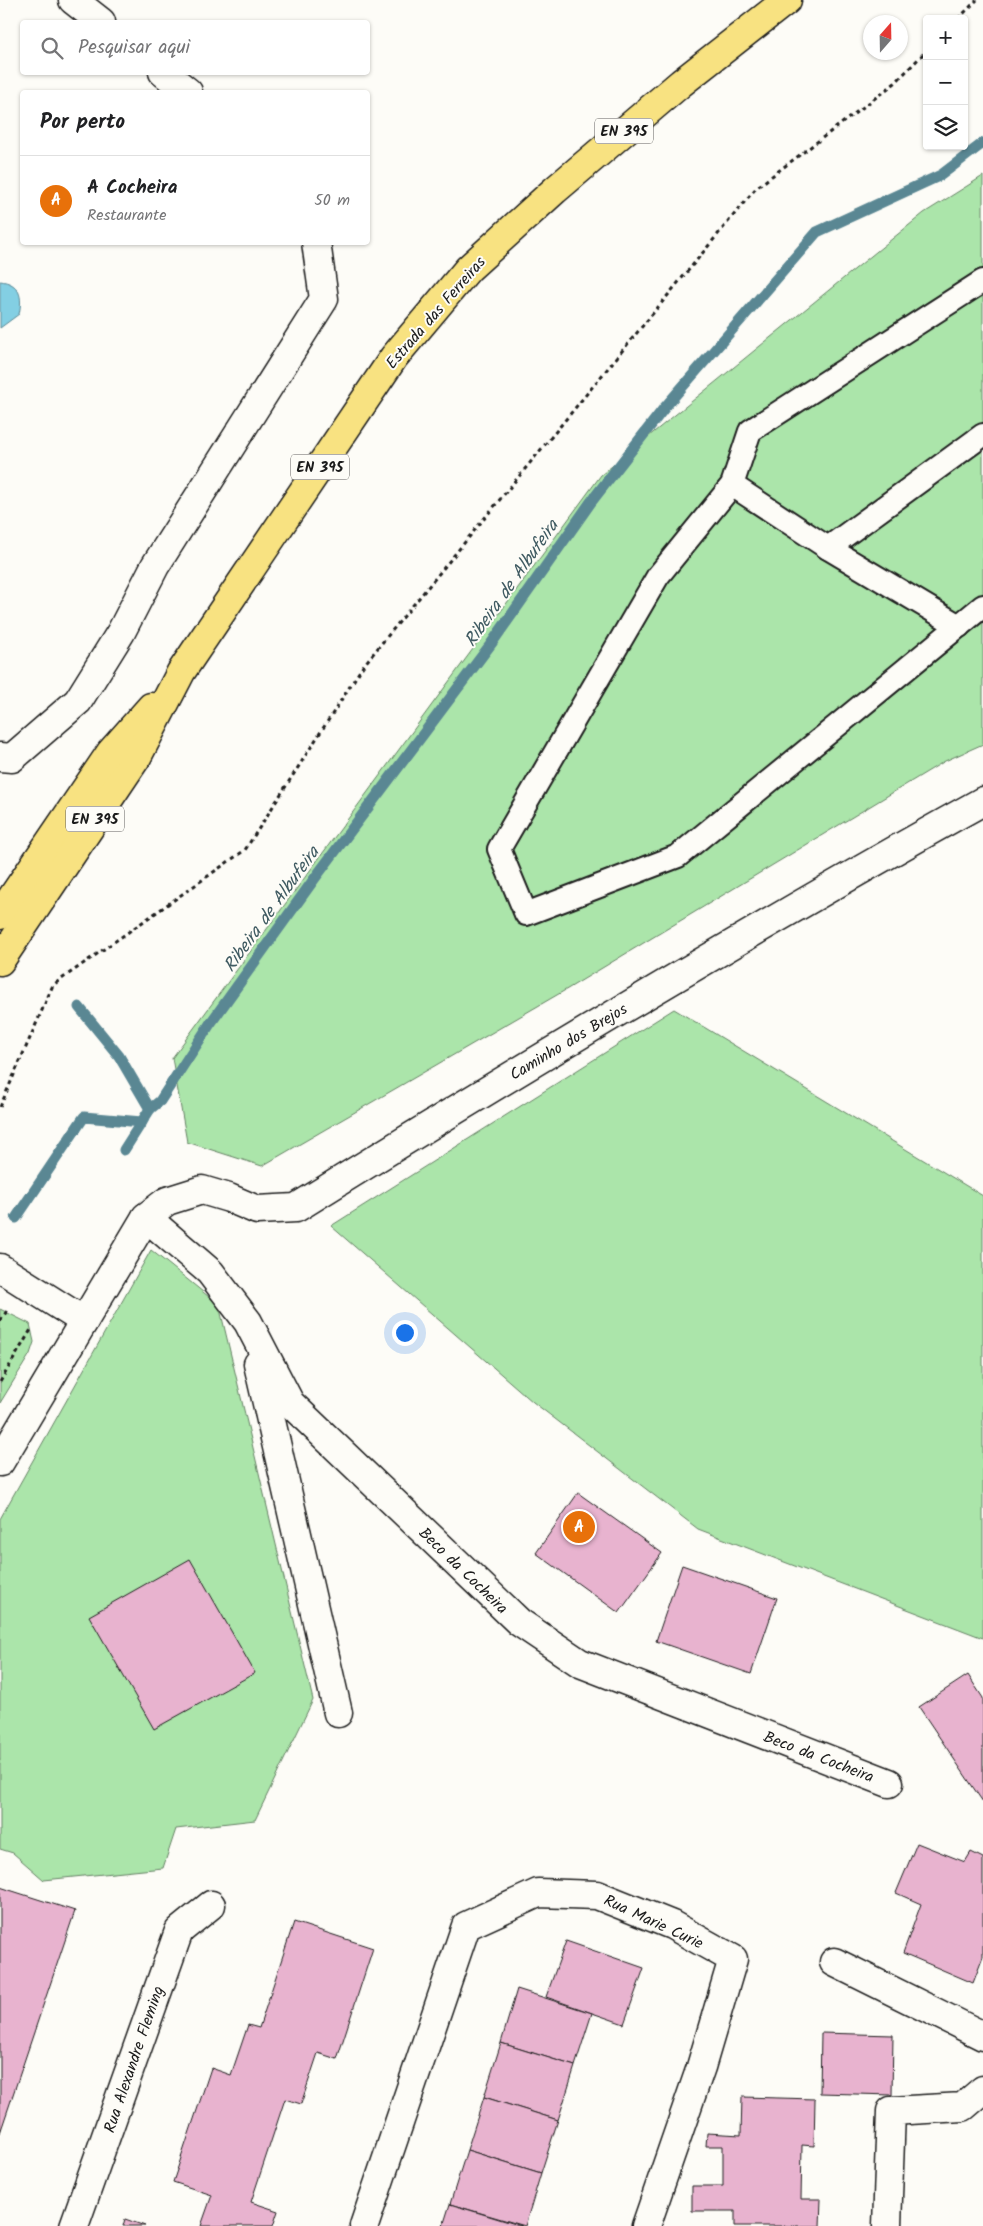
<!DOCTYPE html>
<html lang="pt">
<meta charset="utf-8">
<style>
body{margin:0;font-family:Kalam,sans-serif;background:#f2f2f2;color:#202124}
.controls{position:absolute;right:15px;top:15px;display:grid;overflow:hidden;border-radius:5px;box-shadow:0 1px 4px #0004}
.controls button{width:45px;height:45px;display:grid;place-items:center;padding:0;border:0;border-bottom:1px solid #e0e0e0;background:#fff;color:#202124;font:25px sans-serif}
.compass{position:absolute;left:863px;top:15px;width:45px;height:45px;border-radius:50%;background:#fff;box-shadow:0 1px 4px #0004;rotate:20deg}
.you{position:absolute;left:404px;top:1332px;width:18px;height:18px;margin:-12px;border:4px solid #fff;border-radius:50%;background:#1a73e8;box-shadow:0 0 0 8px #1a73e833}
.badge{display:grid;place-items:center;width:32px;height:32px;border-radius:50%;background:#111827;color:#fff;font-size:16px;font-weight:700}
.pin{position:absolute;translate:-50% -50%;border:2px solid #fff;box-shadow:0 1px 5px #0006}
.list{margin:0;padding:0;list-style:none}
h2{display:flex;justify-content:space-between;align-items:center;height:65px;margin:0;padding:0 20px;font-size:21px}
h2 small{font-size:16px;font-weight:400;color:#757577}
.list li{display:grid;grid-template-columns:32px 1fr auto;gap:15px;align-items:center;box-sizing:border-box;height:90px;padding:0 20px;border-top:1px solid #e0e0e0}
.list b{display:block;font-size:19px;white-space:nowrap}
.list p{margin:0;font-size:16px;white-space:nowrap;color:#757577}
.list em{font-size:16px;font-style:normal;color:#757577}
.icon{flex:none;width:28px;height:28px;fill:none;stroke:currentColor;stroke-width:2;stroke-linecap:round;stroke-linejoin:round}
.map{position:relative;flex:none;width:983px;height:2226px;overflow:hidden}
.search{position:absolute;background:#fff;box-shadow:0 1px 4px #0004;left:20px;top:20px;width:350px;height:55px;display:flex;align-items:center;gap:12px;box-sizing:border-box;padding:0 18px;border-radius:5px;color:#757577;font-size:19px}
.panel{position:absolute;background:#fff;box-shadow:0 1px 4px #0004;left:20px;top:90px;width:350px;height:155px;border-radius:5px}
.map>svg:first-child{display:block}
.green{fill:#abe5aa;stroke:#648063}
.water{fill:#83cfe3;stroke:#5a8793}
.lines{fill:none;stroke-linecap:round;stroke-linejoin:round}
.stream{stroke:#5a8793;stroke-width:11}
.building{fill:#e8b3cf;stroke:#1c1c1c}
.lane-casing{stroke:#1c1c1c;stroke-width:26}
.street-casing{stroke:#1c1c1c;stroke-width:31}
.primary-casing{stroke:#1c1c1c;stroke-width:31}
.path{stroke:#1c1c1c;stroke-width:3;stroke-dasharray:4 4;stroke-linecap:butt}
.lane{stroke:#fdfcf7;stroke-width:22}
.street{stroke:#fdfcf7;stroke-width:28}
.primary{stroke:#f8e281;stroke-width:28}
.labels{text-anchor:middle;stroke-width:4;stroke-linejoin:round;paint-order:stroke}
.shield{fill:#fdfcf7;stroke:#605f5e;stroke-width:1}
.shield-label{font-size:15px;font-weight:bold;fill:#1c1c1c}
.street-label{font-size:16px;fill:#1c1c1c;stroke:#fdfcf7}
.water-label{font-size:18px;font-style:italic;fill:#405b62;stroke:#fdfcf7}
</style>
<div class="map">
<svg width="983" height="2226" viewBox="0 0 983 2226">
<rect width="100%" height="100%" fill="#fdfcf7"/>
<filter id="ink" filterUnits="userSpaceOnUse"><feTurbulence type="fractalNoise" baseFrequency=".02" numOctaves="2"/><feDisplacementMap in="SourceGraphic" scale="10" xChannelSelector="R" yChannelSelector="G"/><feConvolveMatrix kernelMatrix="1 2 1 2 8 2 1 2 1" color-interpolation-filters="sRGB"/></filter>
<g filter="url(#ink)">
<!-- green -->
<g class="green">
<polygon points="983,176 983,744 945,761 569,988 262,1166 187,1142 172,1058 601,475 924,213"/>
<polygon points="674,1009 983,1196 983,1638 698,1529 533,1402 331,1226"/>
<polygon points="151,1250 219,1305 313,1700 255,1820 176,1829 163,1868 44,1880 13,1853 0,1849 0,1519"/>
<polygon points="0,1309 30,1324 34,1342 30,1354 0,1403"/>
</g>
<!-- water -->
<path class="water" d="M0,281C20,283 23,297 19,314L0,328Z"/>
<g class="lines">
<!-- stream -->
<g class="stream">
<polyline points="79,1007 119,1056 150,1109"/>
<polyline points="124,1150 150,1109 160,1101 210,1024 315,878 491,644 591,502 665,407 817,232 941,175 983,143"/>
<polyline points="16,1218 84,1117 142,1122"/>
</g>
</g>
<!-- building -->
<g class="building">
<polygon points="578,1493 662,1553 619,1613 536,1553"/>
<polygon points="190,1559 255,1673 154,1729 89,1616"/>
<polygon points="682,1565 777,1598 751,1674 656,1641"/>
<polygon points="968,1675 983,1698 983,1802 919,1707"/>
<polygon points="917,1843 965,1862 971,1852 983,1858 983,1957 973,1983 903,1953 921,1904 896,1893"/>
<polygon points="0,1887 75,1911 0,2133"/>
<polygon points="294,1922 373,1948 337,2059 318,2053 301,2104 285,2099 251,2202 278,2211 273,2226 201,2226 212,2195 173,2182 211,2068 231,2075 248,2025 259,2028"/>
<polygon points="566,1941 644,1968 624,2024 546,1997"/>
<polygon points="517,1989 592,2013 575,2066 501,2043"/>
<polygon points="821,2033 893,2035 892,2095 820,2093"/>
<polygon points="501,2043 575,2066 558,2120 484,2097"/>
<polygon points="484,2097 558,2120 541,2173 467,2150"/>
<polygon points="742,2097 815,2099 814,2146 802,2145 801,2199 821,2199 820,2226 735,2226 735,2211 692,2211 692,2186 723,2186 723,2146 706,2146 707,2133 741,2135"/>
<polygon points="467,2150 541,2173 525,2226 450,2204"/>
<polygon points="450,2204 522,2226 443,2226"/>
<polygon points="125,2219 145,2226 123,2226"/>
</g>
<g class="lines">
<!-- lane casing -->
<g class="lane-casing">
<g id="lane">
<polyline points="983,281 750,431 732,485 658,576 499,849 526,914 678,856 983,606"/>
<polyline points="732,485 828,548 983,435"/>
<polyline points="828,548 959,626"/>
</g>
</g>
<!-- street casing -->
<g class="street-casing">
<g id="street">
<polyline points="73,0 101,22"/>
<polyline points="163,72 188,92"/>
<polyline points="0,757 12,758 78,701 121,632 155,566 324,299 316,242"/>
<polyline points="146,1217 210,1272 248,1322 290,1403 519,1622 580,1663 889,1783"/>
<polyline points="0,1268 84,1321"/>
<polyline points="258,1364 338,1713"/>
<path d="M0,1462L146,1217L167,1201L202,1190L229,1198L257,1210L296,1208C522,1068 750,930 983,801"/>
<polyline points="834,1962 983,2036"/>
<polyline points="74,2226 179,1931 211,1905"/>
<polyline points="364,2226 466,1926 538,1893 597,1895 672,1925 733,1959 701,2067 646,2226"/>
<polyline points="887,2226 891,2111 963,2107 983,2090"/>
</g>
</g>
<!-- primary casing -->
<g class="primary-casing">
<g id="primary">
<polyline points="0,915 111,752 151,707"/>
<polyline points="0,961 137,757 181,672 394,357 468,269 555,190 681,83 787,0"/>
</g>
</g>
<!-- path -->
<g class="path">
<polyline points="958,19 977,0"/>
<polyline points="0,1107 53,985 245,850 363,666 756,188 895,83 927,50"/>
<polyline points="0,1321 7,1311"/>
<polyline points="0,1382 32,1328"/>
</g>
<!-- lane -->
<use href="#lane" class="lane"/>
<!-- street -->
<use href="#street" class="street"/>
<!-- primary -->
<use href="#primary" class="primary"/>
</g>
</g>
<g class="labels">
<!-- shield labels -->
<g class="shield">
<rect x="595" y="118.5" width="58" height="25" rx="4"/>
<rect x="291" y="454.5" width="58" height="25" rx="4"/>
<rect x="66" y="806.5" width="58" height="25" rx="4"/>
</g>
<g class="shield-label">
<text x="624" y="136">EN 395</text>
<text x="320" y="472">EN 395</text>
<text x="95" y="824">EN 395</text>
</g>
<!-- street labels -->
<g class="street-label">
<text transform="translate(435 312) rotate(-49)" y="6">Estrada das Ferreiras</text>
<text transform="translate(568 1041) rotate(-31)" y="6">Caminho dos Brejos</text>
<text transform="translate(464 1570) rotate(44)" y="6">Beco da Cocheira</text>
<text transform="translate(819 1756) rotate(21)" y="6">Beco da Cocheira</text>
<text transform="translate(654 1921) rotate(25)" y="6">Rua Marie Curie</text>
<text transform="translate(133 2059) rotate(-71)" y="6">Rua Alexandre Fleming</text>
</g>
<!-- water labels -->
<g class="water-label">
<text transform="translate(511 583) rotate(-55)" y="6">Ribeira de Albufeira</text>
<text transform="translate(271 909) rotate(-54)" y="6">Ribeira de Albufeira</text>
</g>
</g>
</svg>
<div class="controls">
<button>+</button>
<button>−</button>
<button><svg class="icon" aria-label="layers" viewBox="0 0 24 24"><path d="M12 4l9 5-9 5-9-5zM3 14l9 5 9-5"/></svg></button>
</div>
<svg class="compass" viewBox="-18 -18 36 36"><path d="M0-13l5 13h-10z" fill="#e53935"/><path d="M0 13l5-13h-10z" fill="#757577"/></svg>
<div class="you"></div>
<div class="pin badge" style="left:579px;top:1527px;background:#e8710a">A</div>
<div class="search"><svg class="icon" aria-label="search" viewBox="0 0 24 24"><circle cx="10" cy="10" r="6"/><path d="M15 15l6 6"/></svg>Pesquisar aqui</div>
<section class="panel">
<h2>Por perto<small></small></h2>
<ul class="list">
<li><span class="badge" style="background:#e8710a">A</span><div><b>A Cocheira</b><p>Restaurante</p></div><em>50 m</em></li>
</ul>
</section>
</div>
